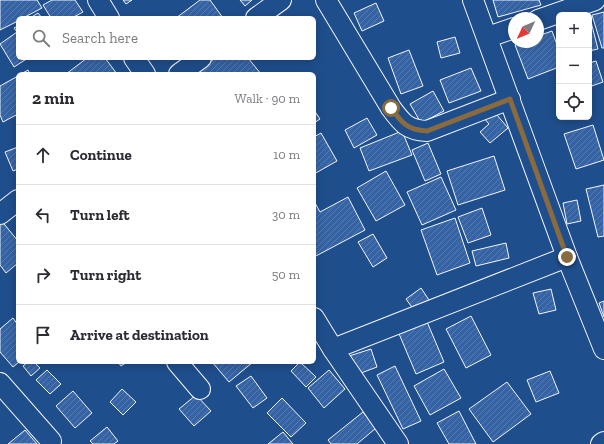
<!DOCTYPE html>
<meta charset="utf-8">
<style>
body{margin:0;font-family:"Zilla Slab",serif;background:#f2f2f3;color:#2b2b33}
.controls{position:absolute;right:12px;top:12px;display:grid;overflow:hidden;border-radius:6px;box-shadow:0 2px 10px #0003}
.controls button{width:36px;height:36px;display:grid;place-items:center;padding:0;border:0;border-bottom:1px solid #e1e1e2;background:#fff;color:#2b2b33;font:20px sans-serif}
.compass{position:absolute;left:508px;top:12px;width:36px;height:36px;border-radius:50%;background:#fff;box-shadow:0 2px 10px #0003;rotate:226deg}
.stop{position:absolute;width:12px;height:12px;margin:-9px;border:3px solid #8a6a3f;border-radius:50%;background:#fff}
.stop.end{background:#8a6a3f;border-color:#fff;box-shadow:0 1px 4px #0008}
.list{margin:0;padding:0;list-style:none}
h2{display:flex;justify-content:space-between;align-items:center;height:52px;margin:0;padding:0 16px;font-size:17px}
h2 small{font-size:13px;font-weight:400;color:#7c7c81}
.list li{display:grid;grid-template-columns:26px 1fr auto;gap:12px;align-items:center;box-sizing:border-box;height:60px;padding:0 16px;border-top:1px solid #e1e1e2}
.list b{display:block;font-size:15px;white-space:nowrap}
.list em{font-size:13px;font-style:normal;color:#7c7c81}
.icon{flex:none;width:22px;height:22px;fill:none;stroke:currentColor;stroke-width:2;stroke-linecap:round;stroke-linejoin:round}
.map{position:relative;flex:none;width:604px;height:444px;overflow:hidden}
.search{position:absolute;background:#fff;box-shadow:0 2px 10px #0003;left:16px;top:16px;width:300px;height:44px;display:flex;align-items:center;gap:10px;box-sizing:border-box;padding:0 14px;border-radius:6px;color:#7c7c81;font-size:15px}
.panel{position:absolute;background:#fff;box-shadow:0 2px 10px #0003;left:16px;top:72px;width:300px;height:292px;border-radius:6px}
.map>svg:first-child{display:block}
.building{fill:url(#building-hatch);stroke:#f2f6ff}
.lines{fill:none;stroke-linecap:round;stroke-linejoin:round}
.minor-casing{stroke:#f2f6ff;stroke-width:22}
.minor{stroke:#1f4e8c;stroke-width:20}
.route{stroke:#8a6a3f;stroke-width:5}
</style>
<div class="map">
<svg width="604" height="444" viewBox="0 0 604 444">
<defs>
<pattern id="building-hatch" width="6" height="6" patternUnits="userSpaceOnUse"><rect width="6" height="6" fill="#3563a3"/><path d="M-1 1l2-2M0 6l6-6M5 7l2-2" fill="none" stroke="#537ab1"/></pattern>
</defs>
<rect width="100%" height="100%" fill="#1f4e8c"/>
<!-- building -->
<g class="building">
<polygon points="0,0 37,0 42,8 23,18 18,18 18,21 0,30"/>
<polygon points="52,0 75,0 83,12 72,18 51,18 43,5"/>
<polygon points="123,0 132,0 126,4"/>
<polygon points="200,0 210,0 223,18 176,18"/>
<polygon points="240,0 252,0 245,6"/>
<polygon points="493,0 539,0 541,5 498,17"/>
<polygon points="376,3 384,21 362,31 354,13"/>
<polygon points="604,12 604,48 602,48 592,15"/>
<polygon points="38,13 42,18 30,18"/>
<polygon points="589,14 598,49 589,51 589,15 587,15"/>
<polygon points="18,26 18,58 28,58 14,67 0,44 17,32 14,28"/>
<polygon points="552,31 559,50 559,67 528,79 515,45 523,42 538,42 538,36"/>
<polygon points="455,37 460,53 441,58 437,42"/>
<polygon points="409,50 423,86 401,94 388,58"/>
<polygon points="87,58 105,58 117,74 66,74"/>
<polygon points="215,58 248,58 261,74 200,74 198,72"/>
<polygon points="596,61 603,82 589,87 589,63"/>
<polygon points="471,68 481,91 449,103 440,80"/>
<polygon points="28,70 30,74 21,74"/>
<polygon points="18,76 18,114 3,122 0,115 0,86"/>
<polygon points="433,91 444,111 421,123 410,104"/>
<polygon points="491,108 508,128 490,143 480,132 489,124 482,116"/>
<polygon points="314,110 320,119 314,123"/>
<polygon points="367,118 377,135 354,148 345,130"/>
<polygon points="593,125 604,160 576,169 564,134"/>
<polygon points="402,131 412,155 369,171 360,148"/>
<polygon points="321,133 337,161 314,174 314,137"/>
<polygon points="428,143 441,174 425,181 412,150"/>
<polygon points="18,147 18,169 13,171 5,152"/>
<polygon points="494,156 505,190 458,205 447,171"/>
<polygon points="386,171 405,205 376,221 357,188"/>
<polygon points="441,177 456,210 422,225 407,192"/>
<polygon points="604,185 604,236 598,237 586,189"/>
<polygon points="348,197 365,230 314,257 314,201 320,212"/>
<polygon points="577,200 581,221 567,224 563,203"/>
<polygon points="482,208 491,235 468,243 458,217"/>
<polygon points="455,218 470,263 437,275 421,230"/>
<polygon points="0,219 18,241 18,263 6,273 0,265"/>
<polygon points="373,234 387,258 373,267 358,242"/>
<polygon points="506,243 509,258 476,266 472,251"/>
<polygon points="421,288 429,300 414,310 406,299"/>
<polygon points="551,289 556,310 539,314 533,293"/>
<polygon points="604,301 604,317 599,303"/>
<polygon points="471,316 491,355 466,368 446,329"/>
<polygon points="425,317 444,362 416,374 397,329"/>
<polygon points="13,318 18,325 19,362 13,367 0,352 0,329"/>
<polygon points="371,349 377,367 353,376 346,357"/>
<polygon points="28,362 34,362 40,368 31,376 23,366"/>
<polygon points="118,362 127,362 121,366"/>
<polygon points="212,362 253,362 229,382"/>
<polygon points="300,362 316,377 306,387 291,371"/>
<polygon points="395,366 421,421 403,429 377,375"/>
<polygon points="444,369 461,398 430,415 414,386"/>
<polygon points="47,370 61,384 50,394 36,380"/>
<polygon points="329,370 345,389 324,408 308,388"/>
<polygon points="550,371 559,393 536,402 527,380"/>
<polygon points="251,376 267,398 253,408 236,386"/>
<polygon points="507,382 531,414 493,442 469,409"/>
<polygon points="122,389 136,402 123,415 110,402"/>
<polygon points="73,391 92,413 75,428 56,406"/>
<polygon points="196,395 211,411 194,426 179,409"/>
<polygon points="282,398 306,423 291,437 267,413"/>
<polygon points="459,411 476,444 449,444 437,423"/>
<polygon points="363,412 376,428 357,444 331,444 328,440"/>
<polygon points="107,427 118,441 114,444 93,444 90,441"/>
<polygon points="25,430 37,444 8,444"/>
<polygon points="283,432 293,444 268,444"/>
</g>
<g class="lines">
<!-- minor casing -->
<g class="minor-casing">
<g id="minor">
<polyline points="98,0 109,18"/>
<path d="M326,0L391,108C402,123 407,130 427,131L510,99"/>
<polyline points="473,0 567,257 604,349"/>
<polyline points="256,18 281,0"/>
<polyline points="538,20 595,0"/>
<polyline points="488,37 514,28"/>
<polyline points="134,58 145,74"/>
<polyline points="179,74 201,58"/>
<polyline points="0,214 18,200"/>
<polyline points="314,318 333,349 398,444"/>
<polyline points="333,349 567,257"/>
<polyline points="177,362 200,389"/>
<polyline points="0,383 51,441"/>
<polyline points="601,444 604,442"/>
</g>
</g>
<!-- minor -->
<use href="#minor" class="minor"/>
</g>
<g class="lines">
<!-- route -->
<path class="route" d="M391,108C402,123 407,130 427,131L510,99L567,257"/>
</g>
</svg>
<div class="controls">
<button>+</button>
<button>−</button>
<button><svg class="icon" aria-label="locate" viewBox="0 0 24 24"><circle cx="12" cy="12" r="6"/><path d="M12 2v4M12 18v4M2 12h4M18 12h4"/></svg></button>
</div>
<svg class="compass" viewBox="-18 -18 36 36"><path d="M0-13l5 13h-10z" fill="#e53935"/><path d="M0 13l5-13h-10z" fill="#7c7c81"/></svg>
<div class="stop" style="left:391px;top:108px"></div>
<div class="stop end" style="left:567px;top:257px"></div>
<div class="search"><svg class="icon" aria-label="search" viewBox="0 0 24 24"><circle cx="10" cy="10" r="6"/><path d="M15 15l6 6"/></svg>Search here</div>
<section class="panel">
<h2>2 min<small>Walk · 90 m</small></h2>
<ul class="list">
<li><svg class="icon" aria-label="ahead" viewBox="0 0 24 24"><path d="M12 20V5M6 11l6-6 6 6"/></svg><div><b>Continue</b></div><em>10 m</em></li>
<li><svg class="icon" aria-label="left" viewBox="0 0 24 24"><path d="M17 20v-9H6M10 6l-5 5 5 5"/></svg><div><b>Turn left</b></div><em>30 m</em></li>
<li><svg class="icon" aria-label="right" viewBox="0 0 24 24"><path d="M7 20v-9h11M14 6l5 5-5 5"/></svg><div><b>Turn right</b></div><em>50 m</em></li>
<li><svg class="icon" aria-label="arrive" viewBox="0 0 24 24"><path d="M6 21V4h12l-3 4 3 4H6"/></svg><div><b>Arrive at destination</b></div></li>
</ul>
</section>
</div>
